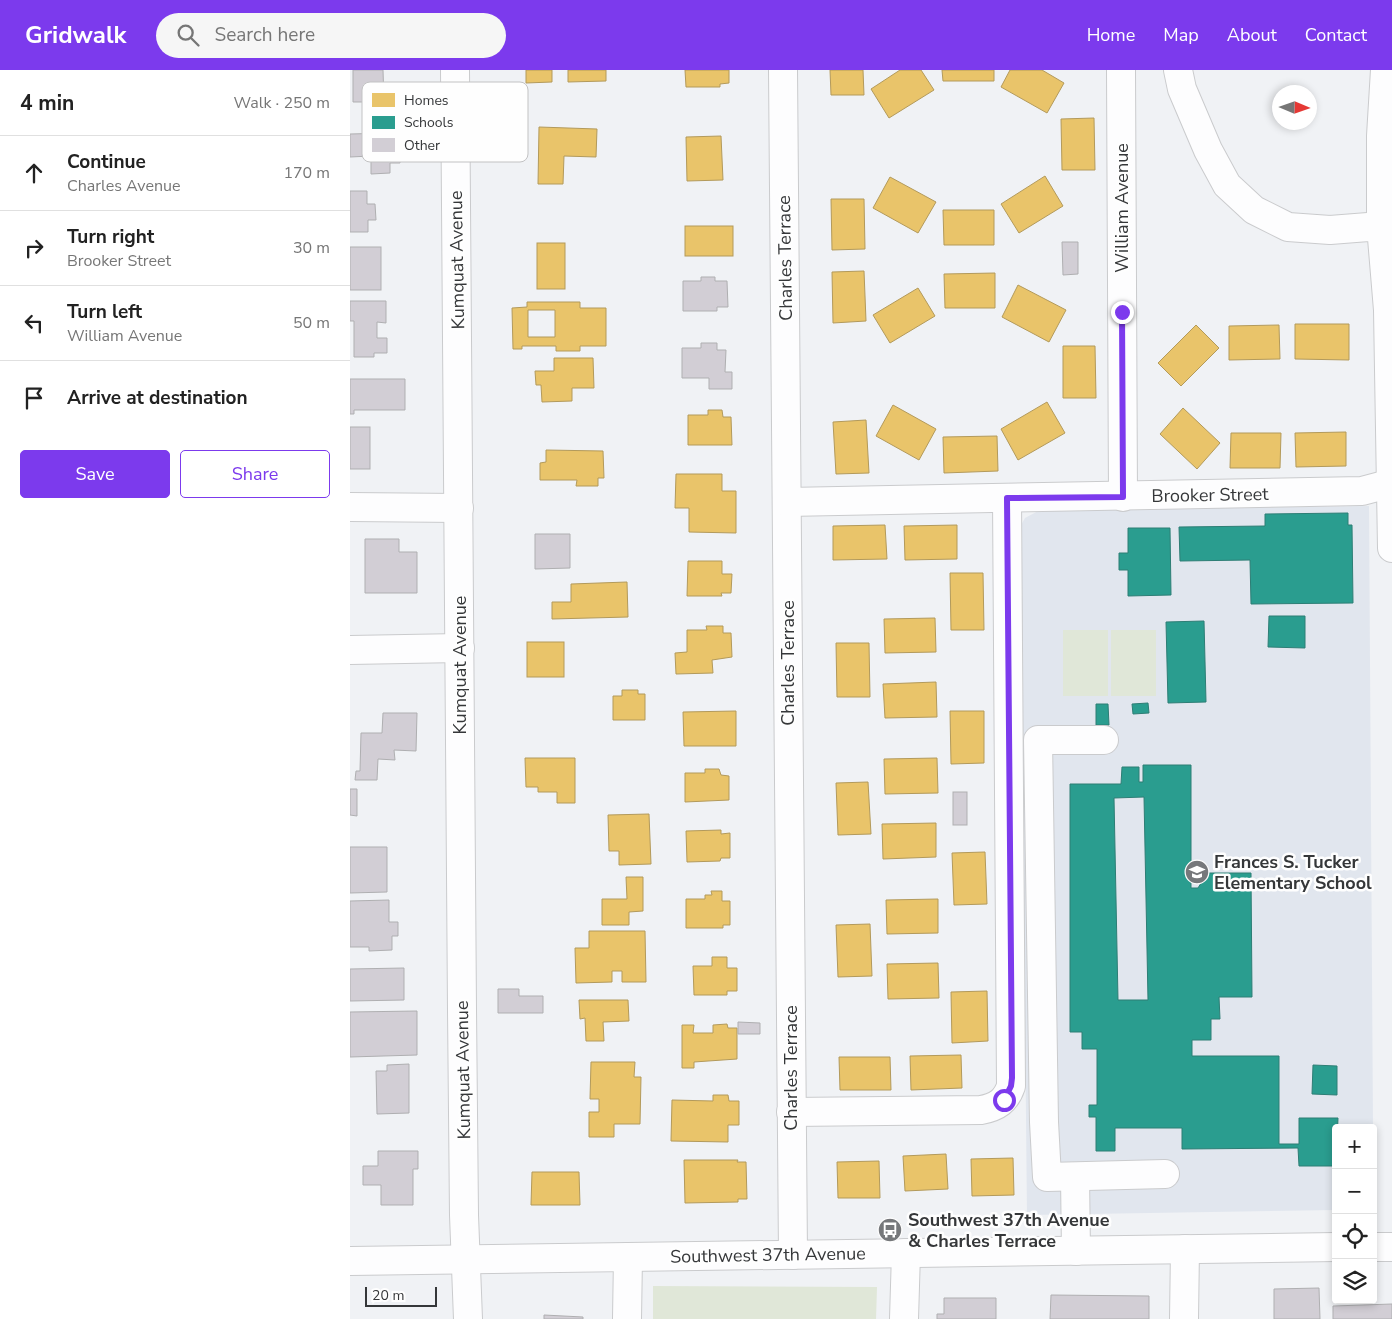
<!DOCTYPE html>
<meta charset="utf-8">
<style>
body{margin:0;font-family:"Nunito Sans",sans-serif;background:#f6f6f6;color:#222}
.controls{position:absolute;right:15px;bottom:15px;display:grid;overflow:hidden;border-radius:5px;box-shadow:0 2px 8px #0003}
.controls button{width:45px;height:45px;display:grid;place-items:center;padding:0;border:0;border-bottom:1px solid #e0e0e0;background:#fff;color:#222;font:25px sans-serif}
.compass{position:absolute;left:922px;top:15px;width:45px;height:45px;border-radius:50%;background:#fff;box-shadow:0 2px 8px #0003;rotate:92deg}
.scale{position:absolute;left:15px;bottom:12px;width:72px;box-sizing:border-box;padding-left:5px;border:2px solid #353739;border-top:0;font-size:14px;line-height:18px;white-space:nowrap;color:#353739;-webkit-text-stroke:4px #fefefe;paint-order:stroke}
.stop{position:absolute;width:15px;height:15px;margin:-11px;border:4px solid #7c3aed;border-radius:50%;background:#fff}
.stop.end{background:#7c3aed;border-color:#fff;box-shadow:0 1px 5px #0008}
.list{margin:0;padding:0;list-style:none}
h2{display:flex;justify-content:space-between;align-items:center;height:65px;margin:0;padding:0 20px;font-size:21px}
h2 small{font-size:16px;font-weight:400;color:#767676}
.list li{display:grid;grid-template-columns:32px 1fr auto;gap:15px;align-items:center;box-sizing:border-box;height:75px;padding:0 20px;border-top:1px solid #e0e0e0}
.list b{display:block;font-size:19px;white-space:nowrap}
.list p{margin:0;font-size:16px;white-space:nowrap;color:#767676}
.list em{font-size:16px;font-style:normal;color:#767676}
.actions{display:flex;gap:10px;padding:15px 20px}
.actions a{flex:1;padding:11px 0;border:1px solid #7c3aed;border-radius:5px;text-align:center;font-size:18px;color:#7c3aed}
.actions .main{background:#7c3aed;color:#fff}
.icon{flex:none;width:28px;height:28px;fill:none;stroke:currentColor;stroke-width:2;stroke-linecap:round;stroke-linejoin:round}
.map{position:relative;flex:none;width:1042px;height:1249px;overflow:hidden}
header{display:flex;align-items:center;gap:30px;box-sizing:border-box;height:70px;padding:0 25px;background:#7c3aed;color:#fff}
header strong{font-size:24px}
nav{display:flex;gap:28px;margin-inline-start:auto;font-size:18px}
.search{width:350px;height:45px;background:#f6f6f6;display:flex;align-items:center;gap:12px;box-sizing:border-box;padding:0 18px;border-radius:28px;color:#767676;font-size:19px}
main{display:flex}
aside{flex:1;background:#fff}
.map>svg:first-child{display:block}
.built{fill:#e1e6ee}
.green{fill:#e0e7d8}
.homes{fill:#e9c46a;stroke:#b39a5b;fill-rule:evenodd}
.schools{fill:#2a9d8f;stroke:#2d7e75;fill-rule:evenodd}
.building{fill:#d2ced5;stroke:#afafb1}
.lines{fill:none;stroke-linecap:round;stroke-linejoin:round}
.minor-casing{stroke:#cacbcd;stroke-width:30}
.major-casing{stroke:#cacbcd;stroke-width:30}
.minor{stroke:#fdfdfe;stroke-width:28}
.major{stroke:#fdfdfe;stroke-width:28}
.route{stroke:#7c3aed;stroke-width:6}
.labels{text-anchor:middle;stroke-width:5;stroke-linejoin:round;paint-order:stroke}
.street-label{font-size:18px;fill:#353739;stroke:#fefefe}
.poi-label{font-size:18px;font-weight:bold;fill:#353739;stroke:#fefefe;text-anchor:start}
.key{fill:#fefefe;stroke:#c2c2c3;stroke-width:1}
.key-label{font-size:14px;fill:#353739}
</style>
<header>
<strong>Gridwalk</strong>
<div class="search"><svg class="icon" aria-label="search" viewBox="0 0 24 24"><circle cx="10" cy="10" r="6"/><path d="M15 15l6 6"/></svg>Search here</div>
<nav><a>Home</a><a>Map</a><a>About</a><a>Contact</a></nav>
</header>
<main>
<aside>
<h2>4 min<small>Walk · 250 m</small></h2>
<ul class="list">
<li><svg class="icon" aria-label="ahead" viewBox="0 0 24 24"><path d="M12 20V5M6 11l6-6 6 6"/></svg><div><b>Continue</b><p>Charles Avenue</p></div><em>170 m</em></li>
<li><svg class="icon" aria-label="right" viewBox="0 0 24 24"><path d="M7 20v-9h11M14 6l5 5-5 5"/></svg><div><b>Turn right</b><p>Brooker Street</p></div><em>30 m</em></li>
<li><svg class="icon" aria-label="left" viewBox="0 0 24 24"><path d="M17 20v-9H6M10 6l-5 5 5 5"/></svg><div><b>Turn left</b><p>William Avenue</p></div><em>50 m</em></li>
<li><svg class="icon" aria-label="arrive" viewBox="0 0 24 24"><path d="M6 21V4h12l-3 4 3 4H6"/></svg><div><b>Arrive at destination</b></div></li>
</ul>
<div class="actions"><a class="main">Save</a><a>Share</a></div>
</aside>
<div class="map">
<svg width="1042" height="1249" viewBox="0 0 1042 1249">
<rect width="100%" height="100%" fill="#f0f2f5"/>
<!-- built -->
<polygon class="built" points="1019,436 1023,1058 986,1058 986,1140 677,1145 670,457 675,448 690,440"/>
<!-- green -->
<g class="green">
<rect x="713" y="560" width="45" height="66"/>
<rect x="761" y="560" width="45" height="66"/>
<polygon points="303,1216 527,1217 526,1249 303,1249"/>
</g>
<!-- homes -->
<g class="homes">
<polygon points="176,0 202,0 202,12 176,13"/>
<polygon points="218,0 256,0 256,11 218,12"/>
<polygon points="335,0 379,0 379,13 370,14 370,17 336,17"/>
<polygon points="480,0 513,0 514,25 481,25"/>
<polygon points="550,0 571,0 584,20 539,48 521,19"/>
<polygon points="592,0 644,0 644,11 593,11"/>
<polygon points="660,0 692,0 714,13 697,43 651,17"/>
<polygon points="744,48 745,100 712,100 711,49"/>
<polygon points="189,57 247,59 246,87 214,86 213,114 188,114"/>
<polygon points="371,66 373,110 337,111 336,67"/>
<polygon points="695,106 713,136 669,163 651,134"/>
<polygon points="540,107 586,132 568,163 523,138"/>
<polygon points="481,129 514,129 515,179 482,180"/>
<polygon points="593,140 644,140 644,175 594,175"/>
<rect x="335" y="156" width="48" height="30"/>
<rect x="187" y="173" width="28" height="46"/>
<polygon points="514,201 516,251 483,253 482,202"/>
<polygon points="645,203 645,238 595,238 594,204"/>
<polygon points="668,215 716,240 699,272 652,247"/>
<polygon points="568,218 585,246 540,273 523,245"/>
<path d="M177,232H230V238H256V276H230V281H206V276H172V279H163L162,238L177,237ZM178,240H205V267H178Z"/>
<polygon points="945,254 999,254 999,290 945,289"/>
<polygon points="846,255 869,278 831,316 808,293"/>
<polygon points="929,255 930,289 879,290 879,256"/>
<polygon points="713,276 745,276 746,328 713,328"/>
<polygon points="204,288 243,288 244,318 222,318 222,331 192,332 191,315 186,315 185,301 204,301"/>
<polygon points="697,332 715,363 668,390 651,359"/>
<polygon points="543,335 586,359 569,390 526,366"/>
<polygon points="833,338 870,373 847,399 810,364"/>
<polygon points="358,340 372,340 373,347 381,347 382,375 338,375 338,345 358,345"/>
<polygon points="516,350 519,403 486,404 483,352"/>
<polygon points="996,362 996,396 946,397 945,363"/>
<polygon points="881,363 931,363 930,398 880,398"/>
<polygon points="647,366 648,401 594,403 593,367"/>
<polygon points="196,380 253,381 254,408 248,408 248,416 226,416 227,410 190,410 190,393 196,392"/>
<polygon points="326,404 372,404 372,421 386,421 386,463 339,462 339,438 325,438"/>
<polygon points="535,455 537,489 483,490 483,456"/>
<polygon points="607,455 607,489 555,490 554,456"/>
<polygon points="338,491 372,491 372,504 382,504 381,523 371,523 372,526 337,526"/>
<polygon points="600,503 633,503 634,560 601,560"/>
<polygon points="277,512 278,547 202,549 202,532 221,532 221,514"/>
<polygon points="585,548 586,582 535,583 534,549"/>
<polygon points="356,556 373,556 373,563 381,563 382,587 362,590 363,603 326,604 325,583 337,582 337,560 357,560"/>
<rect x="177" y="572" width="37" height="35"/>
<polygon points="486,573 519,573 520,627 487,627"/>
<polygon points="586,612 587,647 535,648 533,614"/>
<polygon points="272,620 288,620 288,624 295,624 295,650 263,650 263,626 272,626"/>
<polygon points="386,641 386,676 334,676 333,642"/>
<polygon points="600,641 634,641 634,693 601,694"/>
<polygon points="175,688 225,688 225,733 207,733 207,722 188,722 188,717 176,717"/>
<polygon points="587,688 588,723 535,724 534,689"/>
<polygon points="355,699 369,699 371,705 379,706 379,730 335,732 335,703 355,703"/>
<polygon points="518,712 521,764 488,765 486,713"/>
<polygon points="299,744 301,794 269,795 269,781 259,781 258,745"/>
<polygon points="586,753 586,787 533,789 532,754"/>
<polygon points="371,760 371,764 380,763 380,788 371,788 370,791 337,792 336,761"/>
<polygon points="635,782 637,834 604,835 602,783"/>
<polygon points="276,807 293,807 293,841 279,842 279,855 252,855 252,829 277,829"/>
<polygon points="361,821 372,821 372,831 380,831 380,855 373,855 373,858 336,858 336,829 355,829 355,825 362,825"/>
<polygon points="588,829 588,863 537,864 536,830"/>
<polygon points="520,854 522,906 488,907 486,855"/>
<polygon points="239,861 295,861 296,912 272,912 272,901 262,901 262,912 226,913 225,878 239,878"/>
<polygon points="362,887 377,887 377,898 387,898 387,921 377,921 377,925 344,925 343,896 362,896"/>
<polygon points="588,893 589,928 538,929 537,894"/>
<polygon points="637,921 638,971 602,973 601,922"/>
<polygon points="229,930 278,930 279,951 253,952 254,971 236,971 235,948 230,949"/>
<polygon points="377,954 378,958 387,958 387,989 344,992 344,998 332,998 332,955 344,955 343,963 363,963 363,955"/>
<polygon points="611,985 612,1018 561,1020 560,986"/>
<polygon points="489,987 540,987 541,1020 490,1020"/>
<polygon points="241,992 285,992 284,1007 291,1007 290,1054 264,1054 264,1067 239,1067 239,1042 249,1042 249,1029 240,1029"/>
<polygon points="363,1025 378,1025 379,1031 389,1031 389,1055 378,1055 378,1072 321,1071 322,1030 363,1031"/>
<polygon points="596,1084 598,1119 555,1121 553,1086"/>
<polygon points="663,1088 664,1125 622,1126 621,1089"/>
<polygon points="334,1090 388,1090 387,1092 396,1092 397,1129 388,1129 388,1132 335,1133"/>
<polygon points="529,1091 530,1128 488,1128 487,1092"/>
<polygon points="182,1102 229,1102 230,1135 181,1135"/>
</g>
<!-- schools -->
<g class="schools">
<polygon points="998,443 998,455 1002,455 1003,533 901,534 900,490 830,491 829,457 915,456 915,444"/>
<polygon points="778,458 820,458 821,525 778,526 778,500 769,500 769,483 778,483"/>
<polygon points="919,546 955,546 955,578 918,577"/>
<polygon points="854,551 856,632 818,633 816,552"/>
<polygon points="798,633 799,643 783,644 782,634"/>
<polygon points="746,634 758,634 759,655 746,655"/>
<path d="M793,695H841V818H848L857,803H901L902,927H869L870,949H861V970H842V986H929V1074H949V1048H988L986,1096H949L948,1078L832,1079V1058H765V1081H746V1047H739V1035H747V979H732V962H720V714H771L772,697H789V712H793ZM794,727L798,930H768L764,728Z"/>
<polygon points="963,995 987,996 987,1025 962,1024"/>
</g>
<!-- building -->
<g class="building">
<polygon points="3,0 33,0 34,32 3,32"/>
<polygon points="40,63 40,79 50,79 50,93 40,93 40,103 21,104 21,86 0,87 0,64"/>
<polygon points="0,121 17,121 17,134 25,134 26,150 18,150 18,162 0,162"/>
<polygon points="712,172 728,172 728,204 713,205"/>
<rect x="0" y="177" width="31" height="43"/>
<polygon points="351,207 365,207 365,211 377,211 378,237 367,237 367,241 333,241 333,211 351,211"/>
<polygon points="0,231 36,231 36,253 27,252 27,268 37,268 37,283 24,283 24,287 4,287 4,251 0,251"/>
<polygon points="351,273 367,273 367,280 376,280 375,302 382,302 382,319 359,319 359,308 332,308 332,278 351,278"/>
<polygon points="0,309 55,309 55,340 4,340 4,344 0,344"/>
<rect x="0" y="357" width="20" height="42"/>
<polygon points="185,464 220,464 220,498 185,499"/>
<polygon points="15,469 49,469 49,482 67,482 67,523 15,523"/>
<polygon points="33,643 67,643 66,681 44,680 45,690 28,689 27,710 5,710 6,701 10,701 11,663 32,663"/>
<polygon points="0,719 7,719 7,746 0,745"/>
<rect x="603" y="722" width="14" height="33"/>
<polygon points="0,777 37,777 37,822 0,823"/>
<polygon points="39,830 39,852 48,852 48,866 42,866 42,880 19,881 19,877 0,877 0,831"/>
<polygon points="54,898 54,930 0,931 0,899"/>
<polygon points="148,919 169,919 169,926 193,926 193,943 148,943"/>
<polygon points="67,941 67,985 0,987 0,942"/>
<polygon points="388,952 410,953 410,964 388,964"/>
<polygon points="59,994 59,1043 27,1044 26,1001 37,1001 37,995"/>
<polygon points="28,1081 68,1081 68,1099 63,1099 63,1135 31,1135 31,1115 13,1115 13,1096 28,1096"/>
<polygon points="969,1218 970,1249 924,1249 924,1219"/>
<polygon points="701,1225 799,1226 799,1249 700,1249"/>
<polygon points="594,1228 646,1228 646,1249 587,1249 587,1244 594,1244"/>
<polygon points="1042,1234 1042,1249 983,1249 983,1236"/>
<polygon points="194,1245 233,1247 233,1249 194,1249"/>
</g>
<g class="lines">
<!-- minor casing -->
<g class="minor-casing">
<g id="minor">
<polyline points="105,0 112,940 114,1145 118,1249"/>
<polyline points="433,0 443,1185"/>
<polyline points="771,0 773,427"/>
<polyline points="828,0 832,19 858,80 877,115 904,140 938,157 980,160 1031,156 1038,240 1042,478"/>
<polyline points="1031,156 1031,66 1035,0"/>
<polyline points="437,432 1012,421 1042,413"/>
<polyline points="0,437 109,438"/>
<polyline points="0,580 110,578"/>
<polyline points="754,670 688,670 694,1052 697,1107 815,1104"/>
<path d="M441,1042L631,1040C647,1037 656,1031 661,1016L657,428"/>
<polyline points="725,1107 726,1181"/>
<polyline points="277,1249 278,1187"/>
<polyline points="554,1249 556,1183"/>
<polyline points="834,1249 835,1179"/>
</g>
</g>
<!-- major casing -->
<g class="major-casing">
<g id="major">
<polyline points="1023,1177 1042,1177"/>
<polyline points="0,1191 986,1177"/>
</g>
</g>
<!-- minor -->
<use href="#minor" class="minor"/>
<!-- major -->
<use href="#major" class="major"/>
</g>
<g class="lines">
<!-- route -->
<polyline class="route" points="654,1030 661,1016 662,1008 657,428 773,427 772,242"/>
</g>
<!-- icons -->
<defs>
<g id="school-disc" transform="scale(1.25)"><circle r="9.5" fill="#76787b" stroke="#fefefe"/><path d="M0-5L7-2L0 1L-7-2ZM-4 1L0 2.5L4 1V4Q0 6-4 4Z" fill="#fff"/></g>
<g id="bus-disc" transform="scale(1.25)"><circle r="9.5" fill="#76787b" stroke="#fefefe"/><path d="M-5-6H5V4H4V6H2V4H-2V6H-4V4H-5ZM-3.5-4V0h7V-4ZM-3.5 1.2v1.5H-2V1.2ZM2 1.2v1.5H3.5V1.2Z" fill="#fff"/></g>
</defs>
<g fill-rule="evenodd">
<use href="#school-disc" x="847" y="802"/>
<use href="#bus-disc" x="540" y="1160"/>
</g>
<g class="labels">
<!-- street labels -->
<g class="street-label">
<text transform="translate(772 138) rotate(-90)" y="6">William Avenue</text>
<text transform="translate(435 188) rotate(-91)" y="6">Charles Terrace</text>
<text transform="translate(107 190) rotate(-91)" y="6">Kumquat Avenue</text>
<text transform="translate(860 425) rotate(-1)" y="6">Brooker Street</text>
<text transform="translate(438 593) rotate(-90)" y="6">Charles Terrace</text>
<text transform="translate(110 595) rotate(-90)" y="6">Kumquat Avenue</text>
<text transform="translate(441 998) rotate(-90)" y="6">Charles Terrace</text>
<text transform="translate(113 1000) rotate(-91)" y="6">Kumquat Avenue</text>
<text transform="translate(418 1185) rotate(-1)" y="6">Southwest 37th Avenue</text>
</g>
<!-- poi labels -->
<g class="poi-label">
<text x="864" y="798">Frances S. Tucker<tspan x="864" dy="21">Elementary School</tspan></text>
<text x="558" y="1156">Southwest 37th Avenue<tspan x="558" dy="21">&amp; Charles Terrace</tspan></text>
</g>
</g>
<!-- legend -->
<rect x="12" y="12" width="166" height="80" rx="8" class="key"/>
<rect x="22" y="23" width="23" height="14" fill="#e9c46a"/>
<rect x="22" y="46" width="23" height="13" fill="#2a9d8f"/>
<rect x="22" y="68" width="23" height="14" fill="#d2ced5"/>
<g class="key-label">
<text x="54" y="35">Homes</text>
<text x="54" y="57">Schools</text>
<text x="54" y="80">Other</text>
</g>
</svg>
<div class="controls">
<button>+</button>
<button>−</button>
<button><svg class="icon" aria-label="locate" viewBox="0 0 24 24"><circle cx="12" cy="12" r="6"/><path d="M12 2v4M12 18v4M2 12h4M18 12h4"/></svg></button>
<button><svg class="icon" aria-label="layers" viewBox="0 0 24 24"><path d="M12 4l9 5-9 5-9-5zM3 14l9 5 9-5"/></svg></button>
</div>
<svg class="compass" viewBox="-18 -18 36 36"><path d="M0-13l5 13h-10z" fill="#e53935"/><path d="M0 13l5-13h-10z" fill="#767676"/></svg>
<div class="scale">20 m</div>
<div class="stop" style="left:654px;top:1030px"></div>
<div class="stop end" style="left:772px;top:242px"></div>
</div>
</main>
